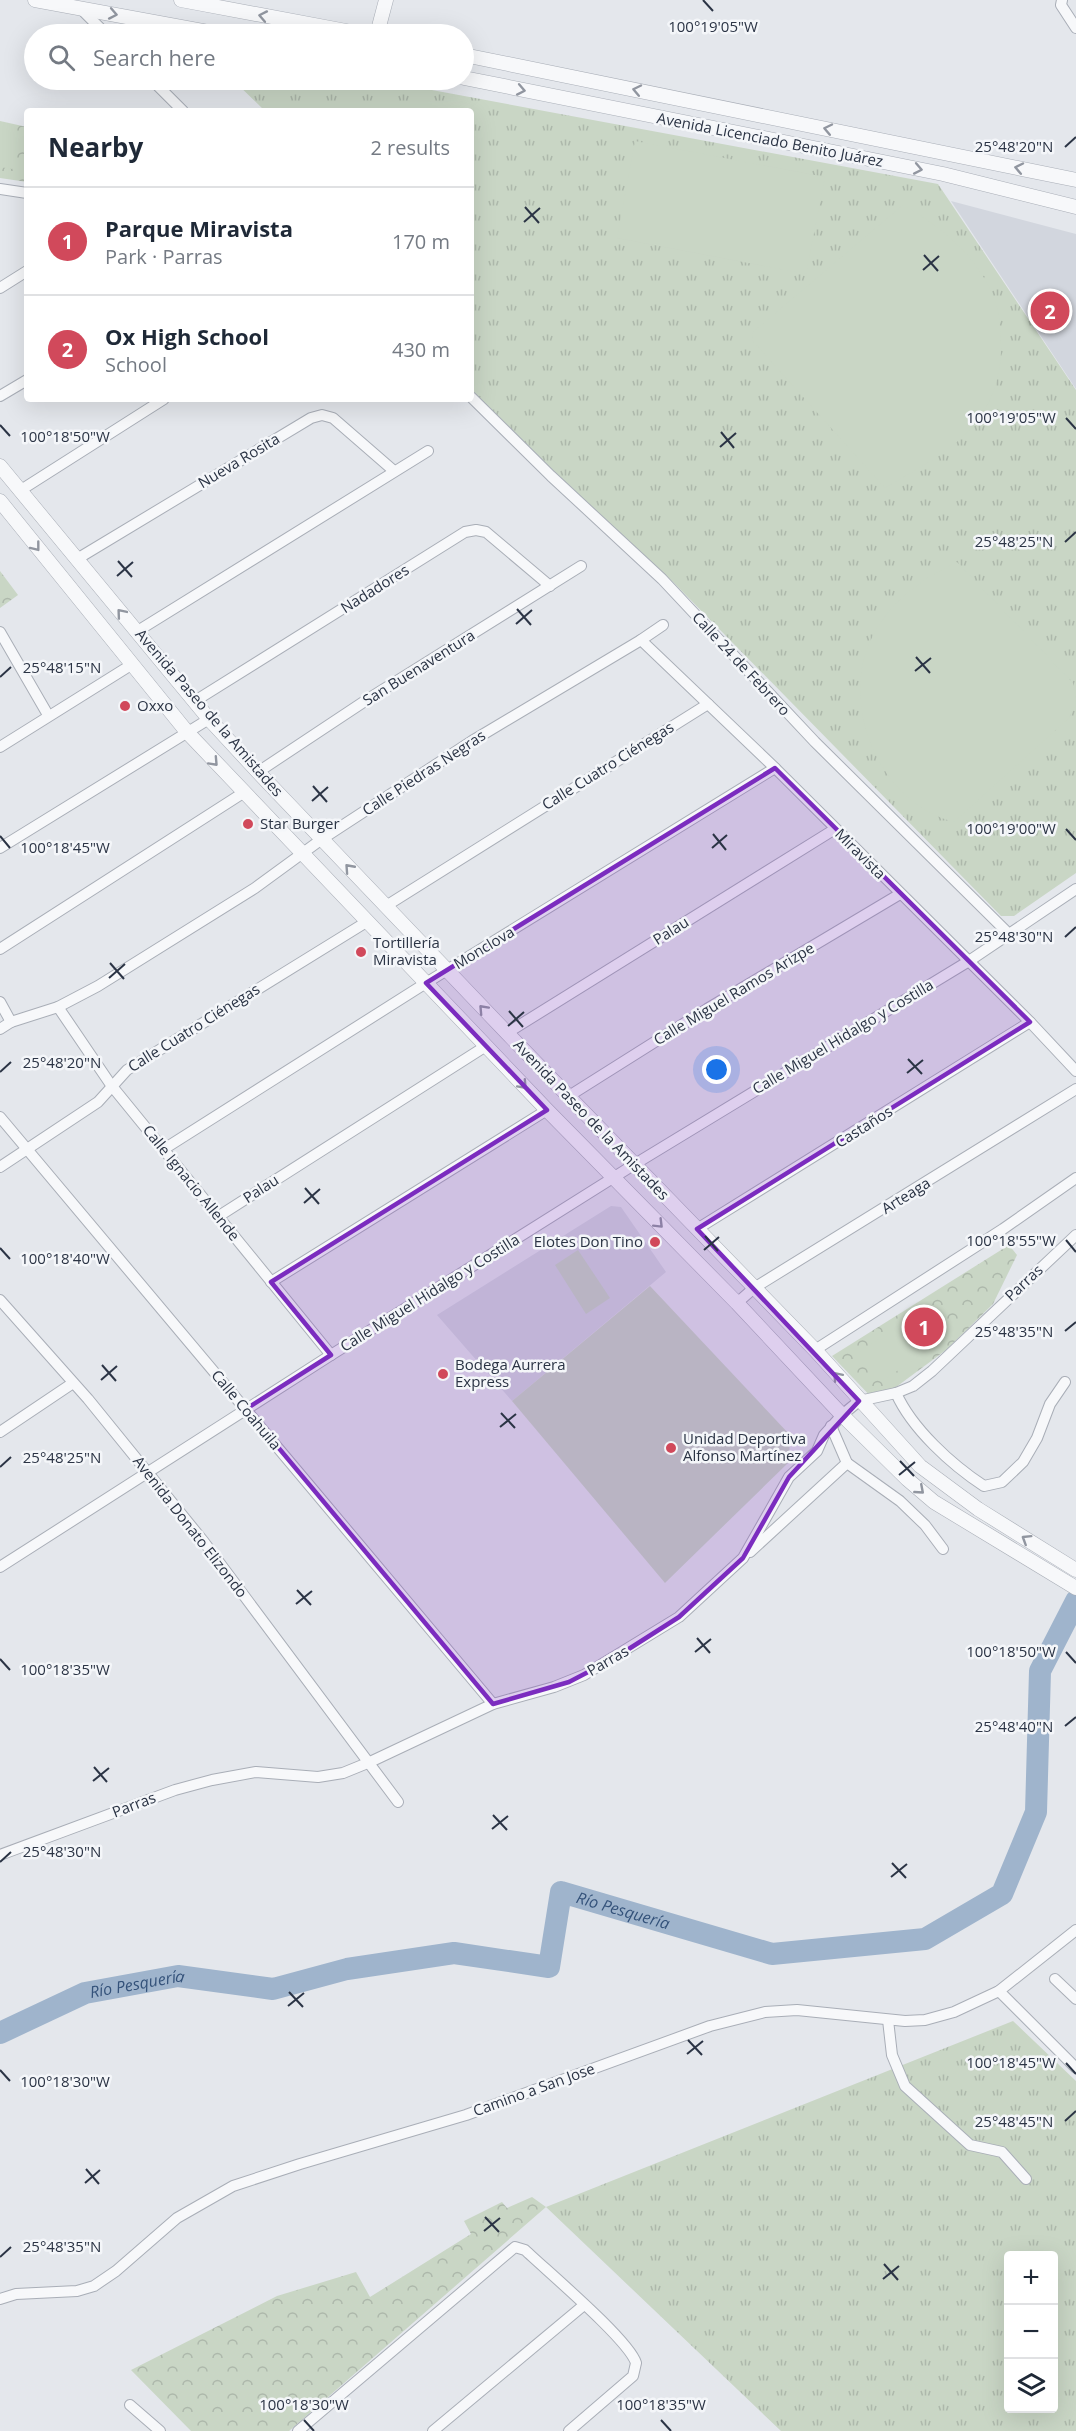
<!DOCTYPE html>
<meta charset="utf-8">
<style>
body{margin:0;font-family:"Open Sans",sans-serif;background:#f2f2f3;color:#1f2937}
.controls{position:absolute;right:18px;bottom:18px;display:grid;overflow:hidden;border-radius:6px;box-shadow:0 6px 24px #0002}
.controls button{width:54px;height:54px;display:grid;place-items:center;padding:0;border:0;border-bottom:2px solid #e0e1e3;background:#fff;color:#1f2937;font:30px sans-serif}
.you{position:absolute;left:717px;top:1070px;width:21px;height:21px;margin:-15px;border:4px solid #fff;border-radius:50%;background:#1a73e8;box-shadow:0 0 0 9px #1a73e833}
.badge{display:grid;place-items:center;width:39px;height:39px;border-radius:50%;background:#d1495b;color:#fff;font-size:20px;font-weight:700}
.pin{position:absolute;translate:-50% -50%;border:3px solid #fff;box-shadow:0 2px 6px #0006}
.list{margin:0;padding:0;list-style:none}
h2{display:flex;justify-content:space-between;align-items:center;height:78px;margin:0;padding:0 24px;font-size:26px}
h2 small{font-size:20px;font-weight:400;color:#747a83}
.list li{display:grid;grid-template-columns:39px 1fr auto;gap:18px;align-items:center;box-sizing:border-box;height:108px;padding:0 24px;border-top:2px solid #e0e1e3}
.list b{display:block;font-size:22px;white-space:nowrap}
.list p{margin:0;font-size:20px;white-space:nowrap;color:#747a83}
.list em{font-size:20px;font-style:normal;color:#747a83}
.icon{flex:none;width:33px;height:33px;fill:none;stroke:currentColor;stroke-width:2;stroke-linecap:round;stroke-linejoin:round}
.map{position:relative;flex:none;width:1076px;height:2431px;overflow:hidden}
.search{position:absolute;background:#fff;box-shadow:0 6px 24px #0002;left:24px;top:24px;width:450px;height:66px;display:flex;align-items:center;gap:15px;box-sizing:border-box;padding:0 21px;border-radius:33px;color:#747a83;font-size:22px}
.panel{position:absolute;background:#fff;box-shadow:0 6px 24px #0002;left:24px;top:108px;width:450px;height:294px;border-radius:6px}
.map>svg:first-child{display:block}
.built{fill:#d2d6de}
.grass{fill:url(#grass-tufts);fill-rule:evenodd}
.park{fill:url(#park-crowns)}
.garden{fill:#c9d6c5}
.lines{fill:none;stroke-linecap:round;stroke-linejoin:round}
.river{stroke:#9fb4cc;stroke-width:22}
.minor-casing{stroke:#a9aeb7;stroke-width:12}
.tertiary-casing{stroke:#a9aeb7;stroke-width:15}
.minor{stroke:#f7f8fa;stroke-width:10}
.tertiary{stroke:#f7f8fa;stroke-width:14}
.oneway{stroke:#9196a0}
.marked{fill:#7b2cbf;fill-opacity:0.2;stroke:#7b2cbf;stroke-width:4.5;stroke-linejoin:round}
.ticks{fill:none;stroke:#2b3445;stroke-width:2}
.poi-dot{fill:#d1495b;stroke:#f4f6f9;stroke-width:2}
.labels{text-anchor:middle;stroke-width:5;stroke-linejoin:round;paint-order:stroke}
.street-label{font-size:15px;fill:#2b3445;stroke:#f4f6f9}
.poi-label{font-size:15px;fill:#2b3445;stroke:#f4f6f9;text-anchor:start}
.water-label{font-size:16px;font-style:italic;fill:#34527a;stroke:#f4f6f9}
.ticks-label{font-size:15px;text-anchor:middle;fill:#2b3445;stroke:#f4f6f9;stroke-width:5;stroke-linejoin:round;paint-order:stroke}
</style>
<div class="map">
<svg width="1076" height="2431" viewBox="0 0 1076 2431">
<defs>
<pattern id="grass-tufts" width="24" height="20" patternUnits="userSpaceOnUse" patternTransform="scale(1.5)"><rect width="24" height="20" fill="#c9d6c5"/><path d="M3 7l-1-3M5 7V3M7 7l1-3M15 17l-1-3M17 17v-4M19 17l1-3" fill="none" stroke="#adb8ab"/></pattern>
<pattern id="park-crowns" width="20" height="18" patternUnits="userSpaceOnUse" patternTransform="scale(1.5)"><rect width="20" height="18" fill="#c9d6c5"/><path d="M2 6a3 3 0 1 1 6 0M12 15a3 3 0 1 1 6 0" fill="none" stroke="#adb8ab"/></pattern>
</defs>
<rect width="100%" height="100%" fill="#e4e7ec"/>
<!-- built -->
<g class="built">
<polygon points="951,201 1076,234 1076,389"/>
<polygon points="611,1206 621,1207 666,1272 512,1401 437,1315"/>
</g>
<!-- grass -->
<g class="grass">
<polygon points="233,80 378,80 938,184 1076,390 1076,873 1014,916 1001,916 674,583 554,473 471,389 471,111 265,111"/>
<path d="M1013,2021L1076,2081V2431H781L546,2207ZM1008,2256H1054V2408H1008Z"/>
</g>
<!-- park -->
<g class="park">
<polygon points="0,121 27,127 27,182 0,178"/>
<polygon points="0,571 18,595 0,608"/>
<polygon points="1009,1245 1017,1255 993,1304 946,1350 876,1402 832,1356"/>
<polygon points="532,2197 546,2207 289,2431 191,2431 131,2370 277,2296 356,2272 370,2297 471,2234 464,2221 502,2202 507,2208"/>
</g>
<!-- garden -->
<g class="garden">
<polygon points="0,128 18,131 12,169 0,167"/>
<polygon points="635,141 825,177 806,274 617,238"/>
<path d="M903,205C941,226 978,257 994,298C1000,312 1000,329 1001,344C1002,371 994,399 977,421C953,452 918,468 885,488L752,340L753,332Z"/>
<path d="M957,562L1073,683L1076,703L1069,718L954,822C884,804 843,716 867,649C882,608 918,580 957,562Z"/>
<polygon points="578,1250 610,1298 586,1314 555,1265"/>
<polygon points="650,1286 790,1435 789,1462 665,1583 512,1401"/>
<polygon points="912,1317 933,1346 884,1380 860,1351"/>
</g>
<g class="lines">
<!-- river -->
<path class="river" id="s1" d="M0,2033L85,1993L178,1976L273,1989L347,1969L454,1953L549,1967L561,1892L772,1954L925,1939L1002,1894L1036,1812L1040,1671L1076,1601"/>
<!-- minor casing -->
<g class="minor-casing">
<g id="minor">
<polyline points="1062,0 1061,5 1076,28"/>
<polyline points="80,8 106,34"/>
<polyline points="152,80 183,111"/>
<polyline points="0,189 27,193"/>
<polyline points="0,288 27,271"/>
<polyline points="0,396 27,380"/>
<polyline points="471,397 551,476 662,579 815,742 1009,934"/>
<polyline points="21,490 164,399"/>
<polyline points="77,559 311,418 322,415 333,418 394,471"/>
<polyline points="0,632 48,715"/>
<polyline points="136,632 428,451"/>
<polyline points="641,640 775,768 1030,1022 1076,1071"/>
<polyline points="195,701 465,532 476,530 486,532 550,586"/>
<polyline points="0,747 131,665"/>
<polyline points="258,772 368,699 581,566"/>
<polyline points="0,848 209,719"/>
<polyline points="386,906 708,704"/>
<polyline points="0,949 243,793"/>
<polyline points="0,1002 11,1022"/>
<polyline points="58,1007 111,1085 331,1355"/>
<polyline points="0,1029 11,1022 58,1007 98,986 255,888 322,839 472,741 641,640 663,625"/>
<polyline points="507,1033 835,829"/>
<polyline points="569,1096 707,1009 900,894"/>
<polyline points="0,1117 493,1704"/>
<polyline points="164,1149 426,983 775,768"/>
<polyline points="0,1167 98,1102 127,1070 368,921"/>
<polyline points="219,1216 486,1046"/>
<polyline points="697,1229 1030,1022"/>
<polyline points="271,1282 547,1110"/>
<polyline points="0,1300 88,1399 204,1542 398,1802"/>
<polyline points="737,1303 754,1288 1076,1089"/>
<polyline points="815,1350 1003,1229 1076,1178"/>
<path d="M896,1393C912,1429 952,1465 984,1486L1002,1482L1023,1462L1037,1438L1050,1404L1065,1382"/>
<polyline points="831,1426 847,1463 900,1501 925,1525 943,1549"/>
<polyline points="0,1432 73,1383"/>
<polyline points="750,1552 847,1463"/>
<polyline points="0,1567 331,1355 635,1164 969,961 1076,889"/>
<polyline points="0,1855 175,1790 212,1780 256,1772 318,1777 343,1773 370,1762 493,1704 554,1687 584,1675 679,1617 743,1558 789,1477 817,1451 824,1435 842,1415 859,1401 896,1393 913,1386 932,1371 1076,1235"/>
<polyline points="1055,1979 1076,1999"/>
<polyline points="999,1991 1076,2068"/>
<polyline points="888,2020 892,2055 905,2086 970,2145 1002,2152 1026,2179"/>
<polyline points="0,2299 16,2294 77,2291 94,2286 116,2271 177,2218 233,2186 300,2164 466,2115 710,2026 765,2012 797,2010 905,2021 925,2020 954,2012 999,1991 1076,1930"/>
<polyline points="130,2405 160,2431"/>
<path d="M298,2431L515,2247L525,2250C547,2271 629,2340 636,2363L633,2376L569,2431"/>
<polyline points="433,2431 584,2305"/>
</g>
</g>
<!-- tertiary casing -->
<g class="tertiary-casing">
<g id="tertiary">
<polyline points="35,0 219,34"/>
<polyline points="181,0 362,34"/>
<polyline points="377,34 386,0"/>
<polyline points="464,55 1076,180"/>
<polyline points="464,78 943,174 1076,207"/>
<polyline points="0,466 209,719 258,772 507,1033 815,1350 920,1466 978,1509 1076,1570"/>
<polyline points="0,501 187,732 547,1110 737,1303 842,1415 907,1479 934,1502 1076,1588"/>
</g>
</g>
<!-- minor -->
<use href="#minor" class="minor"/>
<!-- tertiary -->
<use href="#tertiary" class="tertiary"/>
</g>
<!-- one-way arrows -->
<defs><path id="oneway-chevron" d="M-2-3.5L2.5 0L-2 3.5" fill="none" stroke-width="1.6" stroke-linecap="round" stroke-linejoin="round" transform="scale(1.5)"/></defs>
<g class="oneway">
<use href="#oneway-chevron" transform="translate(113 14) rotate(11)"/>
<use href="#oneway-chevron" transform="translate(263 16) rotate(-169)"/>
<use href="#oneway-chevron" transform="translate(521 90) rotate(11)"/>
<use href="#oneway-chevron" transform="translate(637 90) rotate(-168)"/>
<use href="#oneway-chevron" transform="translate(828 129) rotate(-168)"/>
<use href="#oneway-chevron" transform="translate(1019 168) rotate(-168)"/>
<use href="#oneway-chevron" transform="translate(918 169) rotate(11)"/>
<use href="#oneway-chevron" transform="translate(36 547) rotate(52)"/>
<use href="#oneway-chevron" transform="translate(121 613) rotate(-130)"/>
<use href="#oneway-chevron" transform="translate(214 762) rotate(47)"/>
<use href="#oneway-chevron" transform="translate(349 868) rotate(-132)"/>
<use href="#oneway-chevron" transform="translate(483 1009) rotate(-133)"/>
<use href="#oneway-chevron" transform="translate(523 1085) rotate(47)"/>
<use href="#oneway-chevron" transform="translate(659 1224) rotate(45)"/>
<use href="#oneway-chevron" transform="translate(837 1376) rotate(-131)"/>
<use href="#oneway-chevron" transform="translate(920 1490) rotate(41)"/>
<use href="#oneway-chevron" transform="translate(1026 1539) rotate(-148)"/>
</g>
<!-- marked area -->
<path class="marked" d="M775,768L1030,1022L697,1229L859,1401L789,1477L743,1558L679,1617L613,1659L569,1682L493,1704L246,1409L331,1355L271,1282L547,1110L426,983Z"/>
<!-- ticks -->
<path class="ticks" d="M703,0L713,11M1065,147L1076,137M525,207L539,223M524,222L540,208M924,255L938,271M923,270L939,256M1066,418L1076,429M0,425L10,436M721,432L734,448M720,447L736,433M1065,542L1076,532M118,561L132,577M117,576L133,562M517,609L531,625M516,624L532,610M916,657L930,673M915,671L931,658M0,677L11,667M313,786L327,802M312,801L328,787M1066,829L1076,840M713,834L726,850M0,836L10,848M712,848L727,835M1065,937L1076,927M110,963L124,979M109,978L125,964M509,1011L523,1027M508,1026L524,1012M908,1059L922,1074M0,1072L11,1062M907,1073L923,1060M305,1188L319,1204M304,1203L320,1189M705,1236L718,1251M1066,1240L1076,1252M0,1248L10,1259M704,1250L719,1237M1065,1331L1076,1322M102,1365L116,1381M101,1380L117,1366M501,1413L515,1428M500,1427L516,1414M900,1461L914,1476M0,1467L11,1457M899,1475L915,1462M297,1590L311,1605M296,1604L312,1591M697,1638L710,1653M695,1652L711,1639M1066,1652L1076,1663M0,1659L10,1670M1065,1726L1076,1717M94,1767L107,1782M93,1781L109,1768M493,1815L507,1830M492,1829L508,1816M0,1862L11,1852M892,1863L906,1878M891,1877L907,1864M289,1992L303,2007M288,2006L304,1993M688,2040L702,2055M687,2054L703,2041M1066,2063L1076,2074M0,2070L10,2081M1065,2121L1076,2111M86,2169L99,2184M85,2183L100,2170M485,2217L499,2232M484,2231L500,2218M0,2257L11,2247M884,2264L898,2280M883,2279L899,2266M304,2420L314,2431M661,2420L671,2431"/>
<!-- markers -->
<g class="poi-dot">
<circle cx="125" cy="706" r="6"/>
<circle cx="248" cy="824" r="6"/>
<circle cx="361" cy="952" r="6"/>
<circle cx="655" cy="1242" r="6"/>
<circle cx="443" cy="1374" r="6"/>
<circle cx="671" cy="1448" r="6"/>
</g>
<g class="labels">
<!-- street labels -->
<g class="street-label">
<text transform="translate(770 140) rotate(11)" y="5">Avenida Licenciado Benito Juárez</text>
<text transform="translate(239 461) rotate(-31)" y="5">Nueva Rosita</text>
<text transform="translate(375 589) rotate(-32)" y="5">Nadadores</text>
<text transform="translate(741 664) rotate(47)" y="5">Calle 24 de Febrero</text>
<text transform="translate(419 668) rotate(-32)" y="5">San Buenaventura</text>
<text transform="translate(209 713) rotate(49)" y="5">Avenida Paseo de la Amistades</text>
<text transform="translate(608 766) rotate(-32)" y="5">Calle Cuatro Ciénegas</text>
<text transform="translate(424 773) rotate(-33)" y="5">Calle Piedras Negras</text>
<text transform="translate(860 854) rotate(45)" y="5">Miravista</text>
<text transform="translate(671 931) rotate(-32)" y="5">Palau</text>
<text transform="translate(484 948) rotate(-31)" y="5">Monclova</text>
<text transform="translate(734 994) rotate(-31)" y="5">Calle Miguel Ramos Arizpe</text>
<text transform="translate(194 1028) rotate(-32)" y="5">Calle Cuatro Ciénegas</text>
<text transform="translate(843 1037) rotate(-31)" y="5">Calle Miguel Hidalgo y Costilla</text>
<text transform="translate(591 1120) rotate(46)" y="5">Avenida Paseo de la Amistades</text>
<text transform="translate(864 1127) rotate(-32)" y="5">Castaños</text>
<text transform="translate(191 1183) rotate(51)" y="5">Calle Ignacio Allende</text>
<text transform="translate(261 1189) rotate(-33)" y="5">Palau</text>
<text transform="translate(906 1196) rotate(-32)" y="5">Arteaga</text>
<text transform="translate(1024 1283) rotate(-43)" y="5">Parras</text>
<text transform="translate(430 1293) rotate(-32)" y="5">Calle Miguel Hidalgo y Costilla</text>
<text transform="translate(246 1410) rotate(50)" y="5">Calle Coahuila</text>
<text transform="translate(190 1527) rotate(52)" y="5">Avenida Donato Elizondo</text>
<text transform="translate(608 1661) rotate(-30)" y="5">Parras</text>
<text transform="translate(134 1805) rotate(-21)" y="5">Parras</text>
<text transform="translate(534 2090) rotate(-20)" y="5">Camino a San Jose</text>
</g>
<!-- poi labels -->
<g class="poi-label">
<text x="137" y="711">Oxxo</text>
<text x="260" y="829">Star Burger</text>
<text x="373" y="948">Tortillería<tspan x="373" dy="17">Miravista</tspan></text>
<text x="643" y="1247" text-anchor="end">Elotes Don Tino</text>
<text x="455" y="1370">Bodega Aurrera<tspan x="455" dy="17">Express</tspan></text>
<text x="683" y="1444">Unidad Deportiva<tspan x="683" dy="17">Alfonso Martínez</tspan></text>
</g>
<!-- water labels -->
<g class="water-label">
<text dy="6" stroke="none"><textPath href="#s1" startOffset="706">Río Pesquería</textPath></text>
<text dy="6" stroke="none"><textPath href="#s1" startOffset="147">Río Pesquería</textPath></text>
</g>
</g>
<g class="ticks-label">
<text x="713" y="32">100°19'05"W</text>
<text x="1014" y="152">25°48'20"N</text>
<text x="1011" y="423">100°19'05"W</text>
<text x="65" y="442">100°18'50"W</text>
<text x="1014" y="547">25°48'25"N</text>
<text x="62" y="673">25°48'15"N</text>
<text x="1011" y="834">100°19'00"W</text>
<text x="65" y="853">100°18'45"W</text>
<text x="1014" y="942">25°48'30"N</text>
<text x="62" y="1068">25°48'20"N</text>
<text x="1011" y="1246">100°18'55"W</text>
<text x="65" y="1264">100°18'40"W</text>
<text x="1014" y="1337">25°48'35"N</text>
<text x="62" y="1463">25°48'25"N</text>
<text x="1011" y="1657">100°18'50"W</text>
<text x="65" y="1675">100°18'35"W</text>
<text x="1014" y="1732">25°48'40"N</text>
<text x="62" y="1857">25°48'30"N</text>
<text x="1011" y="2068">100°18'45"W</text>
<text x="65" y="2087">100°18'30"W</text>
<text x="1014" y="2127">25°48'45"N</text>
<text x="62" y="2252">25°48'35"N</text>
<text x="304" y="2410">100°18'30"W</text>
<text x="661" y="2410">100°18'35"W</text>
</g>
</svg>
<div class="controls">
<button>+</button>
<button>−</button>
<button><svg class="icon" aria-label="layers" viewBox="0 0 24 24"><path d="M12 4l9 5-9 5-9-5zM3 14l9 5 9-5"/></svg></button>
</div>
<div class="you"></div>
<div class="pin badge" style="left:924px;top:1327px">1</div>
<div class="pin badge" style="left:1050px;top:311px">2</div>
<div class="search"><svg class="icon" aria-label="search" viewBox="0 0 24 24"><circle cx="10" cy="10" r="6"/><path d="M15 15l6 6"/></svg>Search here</div>
<section class="panel">
<h2>Nearby<small>2 results</small></h2>
<ul class="list">
<li><span class="badge">1</span><div><b>Parque Miravista</b><p>Park · Parras</p></div><em>170 m</em></li>
<li><span class="badge">2</span><div><b>Ox High School</b><p>School</p></div><em>430 m</em></li>
</ul>
</section>
</div>
